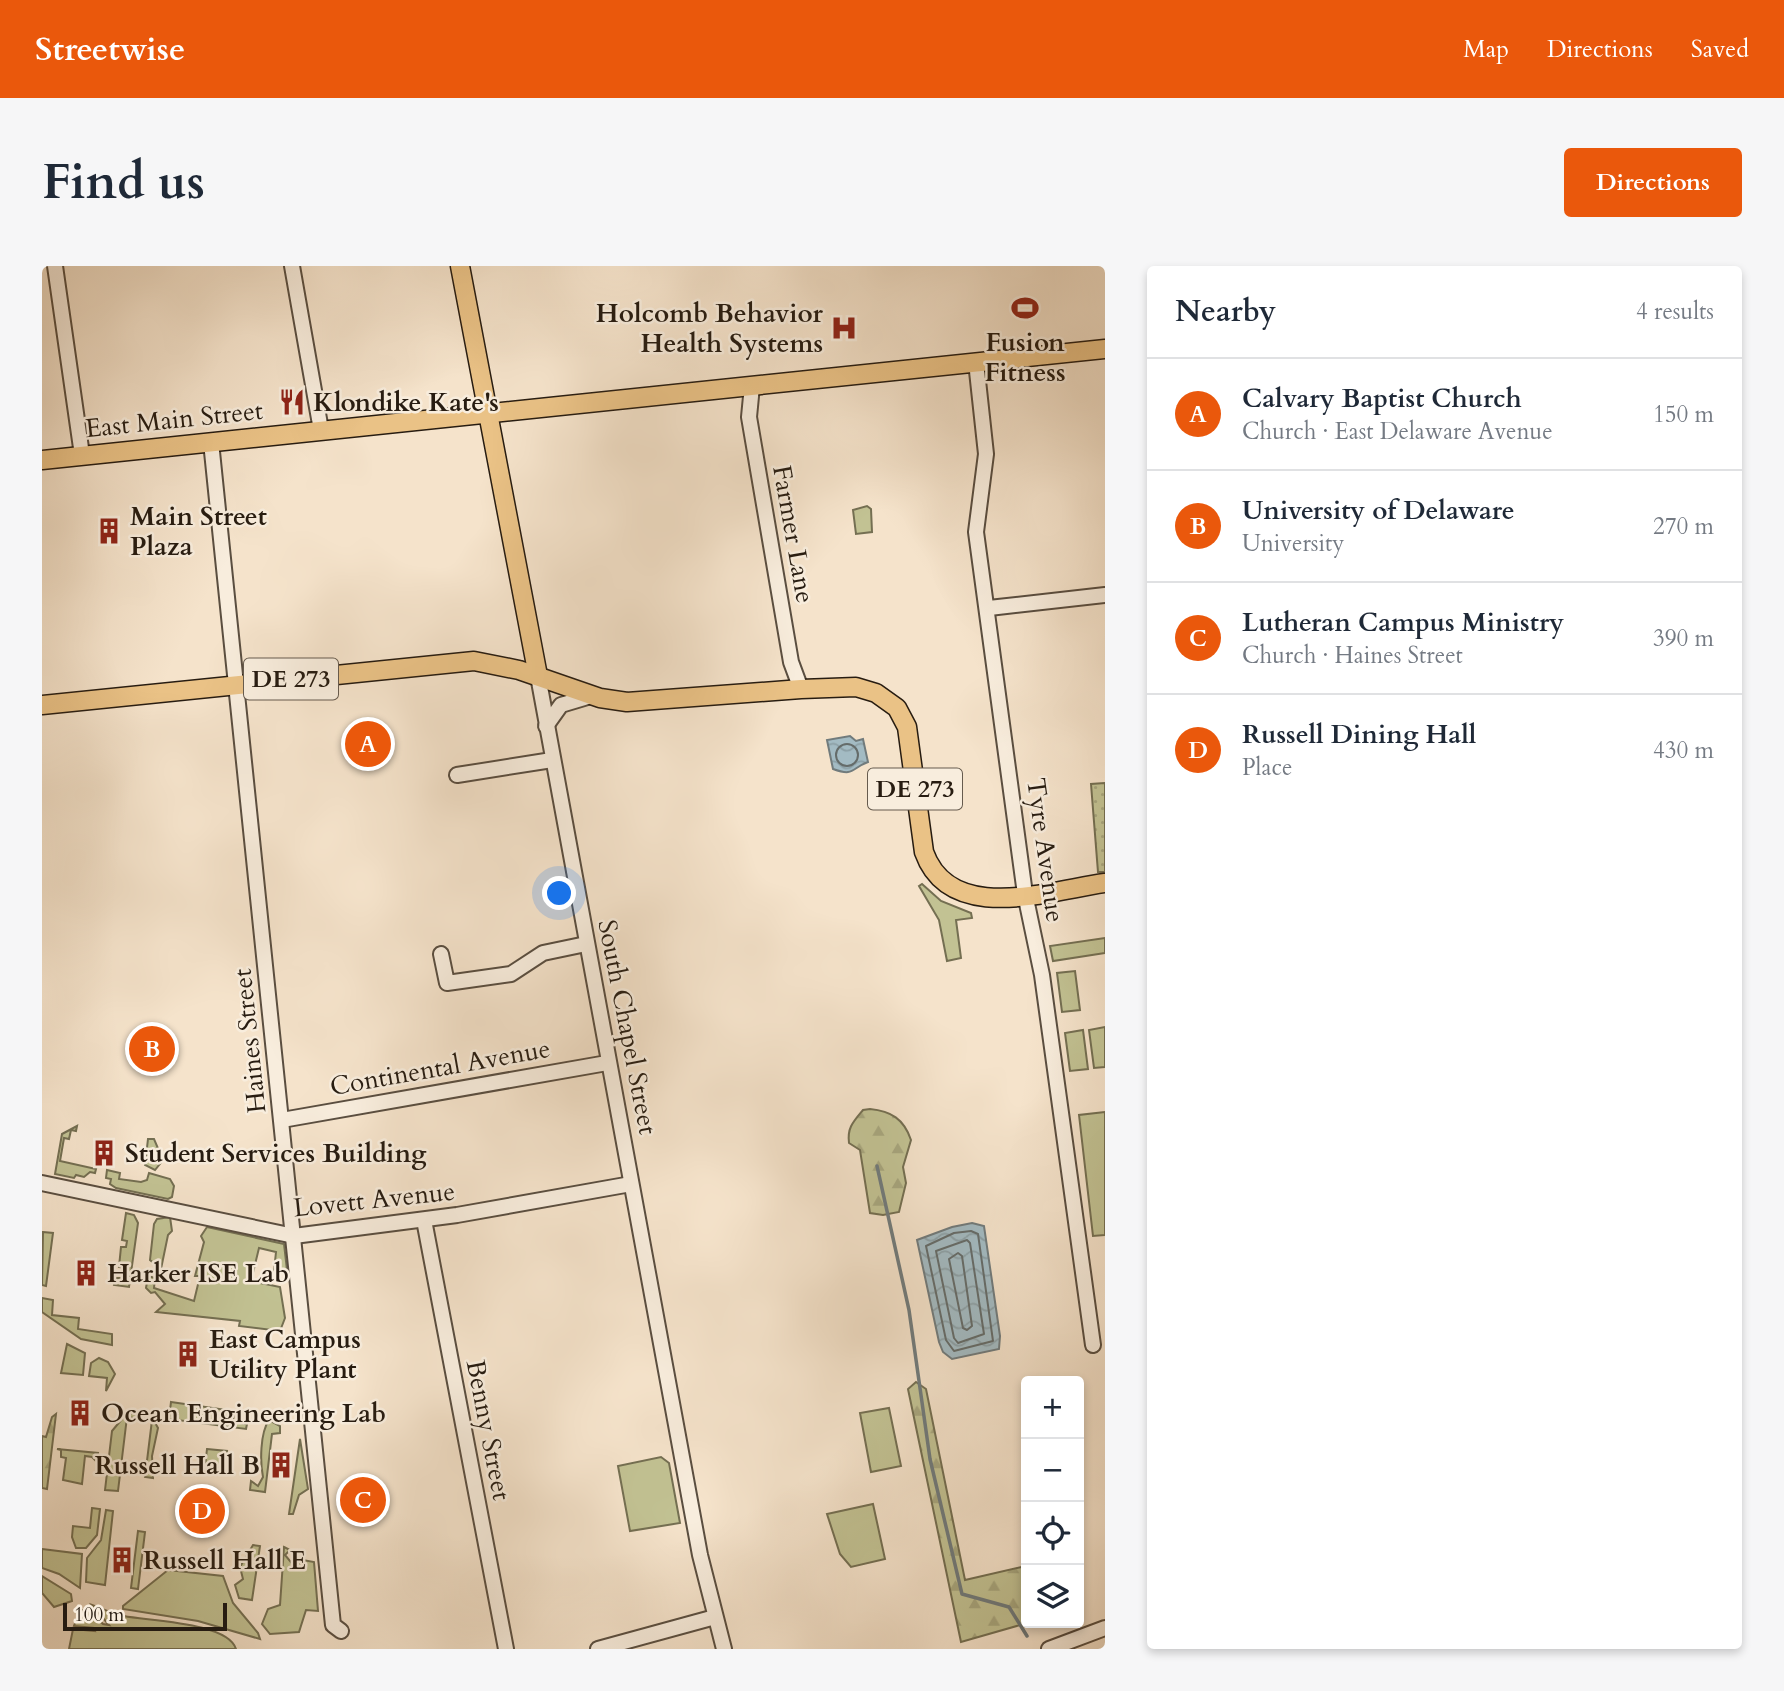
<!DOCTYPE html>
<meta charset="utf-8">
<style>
body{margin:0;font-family:Cardo,serif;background:#f6f6f7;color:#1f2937}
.controls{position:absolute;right:21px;bottom:21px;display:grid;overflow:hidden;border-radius:7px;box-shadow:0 4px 10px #0003}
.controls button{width:63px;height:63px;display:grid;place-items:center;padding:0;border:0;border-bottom:2px solid #e0e1e3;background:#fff;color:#1f2937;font:35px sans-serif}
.scale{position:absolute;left:21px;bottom:18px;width:164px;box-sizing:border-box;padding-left:7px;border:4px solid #271c11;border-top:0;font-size:19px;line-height:24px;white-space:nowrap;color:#271c11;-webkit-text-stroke:5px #f8eddd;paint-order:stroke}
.you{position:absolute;left:518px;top:628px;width:24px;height:24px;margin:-18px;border:5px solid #fff;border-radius:50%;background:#1a73e8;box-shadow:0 0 0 10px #1a73e833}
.badge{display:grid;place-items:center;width:46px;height:46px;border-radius:50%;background:#ea580c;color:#fff;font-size:23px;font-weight:700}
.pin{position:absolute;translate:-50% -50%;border:4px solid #fff;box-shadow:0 2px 7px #0006}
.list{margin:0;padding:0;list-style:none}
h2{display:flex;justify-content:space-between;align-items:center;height:91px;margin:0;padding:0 28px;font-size:30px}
h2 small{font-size:23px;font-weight:400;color:#747a83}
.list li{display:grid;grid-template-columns:46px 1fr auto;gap:21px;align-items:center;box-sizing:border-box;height:112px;padding:0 28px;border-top:2px solid #e0e1e3}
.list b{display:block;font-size:26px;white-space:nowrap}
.list p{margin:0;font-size:23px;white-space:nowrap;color:#747a83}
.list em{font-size:23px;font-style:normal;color:#747a83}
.icon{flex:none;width:38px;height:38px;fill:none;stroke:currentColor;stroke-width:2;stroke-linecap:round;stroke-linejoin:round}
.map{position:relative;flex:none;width:1063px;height:1383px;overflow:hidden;border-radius:7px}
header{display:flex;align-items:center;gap:42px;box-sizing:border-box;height:98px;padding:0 35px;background:#ea580c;color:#fff}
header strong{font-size:33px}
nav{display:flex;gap:38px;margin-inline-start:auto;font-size:24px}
.intro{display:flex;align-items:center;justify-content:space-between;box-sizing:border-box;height:168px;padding:0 42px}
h1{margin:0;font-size:49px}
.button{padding:18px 32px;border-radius:7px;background:#ea580c;color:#fff;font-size:24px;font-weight:700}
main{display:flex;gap:42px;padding:0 42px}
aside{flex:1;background:#fff;border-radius:7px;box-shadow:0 4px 10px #0003}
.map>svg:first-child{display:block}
.grass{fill:#c2c293;stroke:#746f52;stroke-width:2}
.forest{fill:url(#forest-firs);stroke:#746f52;stroke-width:2}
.park{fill:url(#park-dots);stroke:#746f52;stroke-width:2}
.water{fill:url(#water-waves);stroke:#717b7c;stroke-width:2}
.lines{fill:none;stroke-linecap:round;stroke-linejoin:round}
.shore{stroke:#656c6a;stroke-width:2}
.stream{stroke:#717b7c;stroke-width:3.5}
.minor-casing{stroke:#5a4e40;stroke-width:18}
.major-casing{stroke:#271c11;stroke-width:21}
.minor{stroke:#f8eddd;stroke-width:14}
.major{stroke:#eac286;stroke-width:18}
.labels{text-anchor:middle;stroke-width:5;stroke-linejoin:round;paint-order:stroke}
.shield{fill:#f8eddd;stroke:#665b4e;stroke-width:2}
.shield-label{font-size:24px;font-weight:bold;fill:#271c11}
.poi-label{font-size:26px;font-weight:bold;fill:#271c11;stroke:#f8eddd;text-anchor:start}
.street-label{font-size:26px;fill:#271c11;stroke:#f8eddd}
</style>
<header>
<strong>Streetwise</strong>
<nav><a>Map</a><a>Directions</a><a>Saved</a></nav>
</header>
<div class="intro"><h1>Find us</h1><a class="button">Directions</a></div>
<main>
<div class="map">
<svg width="1063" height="1383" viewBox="0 0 1063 1383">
<defs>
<pattern id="forest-firs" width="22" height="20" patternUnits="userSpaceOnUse" patternTransform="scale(1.75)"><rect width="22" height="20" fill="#c2c293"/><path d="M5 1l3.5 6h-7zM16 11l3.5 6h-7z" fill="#a7a67e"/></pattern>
<pattern id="park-dots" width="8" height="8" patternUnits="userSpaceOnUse" patternTransform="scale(1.75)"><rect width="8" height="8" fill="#c2c293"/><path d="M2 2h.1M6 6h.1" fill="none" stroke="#a7a67e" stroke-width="1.8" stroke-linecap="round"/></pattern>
<pattern id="water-waves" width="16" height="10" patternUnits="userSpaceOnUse" patternTransform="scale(1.75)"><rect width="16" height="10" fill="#a3bbc3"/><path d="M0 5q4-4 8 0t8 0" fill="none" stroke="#8ca0a6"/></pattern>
</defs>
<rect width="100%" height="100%" fill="#f5e3cb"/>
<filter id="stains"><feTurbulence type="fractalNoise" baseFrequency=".00286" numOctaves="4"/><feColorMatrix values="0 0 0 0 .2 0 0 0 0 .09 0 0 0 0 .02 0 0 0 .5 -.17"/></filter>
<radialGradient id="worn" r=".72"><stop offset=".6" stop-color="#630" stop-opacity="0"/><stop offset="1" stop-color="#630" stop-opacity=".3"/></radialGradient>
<!-- grass -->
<g class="grass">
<polygon points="825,240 829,243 830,266 814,268 811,244"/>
<polygon points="880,618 899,635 929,647 930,652 914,654 919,692 905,695 897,654 877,620"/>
<polygon points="1063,672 1063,687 1011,695 1008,680"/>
<polygon points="1033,705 1038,744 1020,746 1015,707"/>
<polygon points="1063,761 1063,801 1052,802 1047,764"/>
<polygon points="1041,764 1046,803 1028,805 1023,767"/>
<polygon points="1063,846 1063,969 1051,970 1037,849"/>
<polygon points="35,860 34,865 29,864 27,873 22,872 18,895 54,903 53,907 48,906 42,911 34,909 32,912 13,908 20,868"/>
<polygon points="106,873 112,873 121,894 113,904 103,899"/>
<polygon points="65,904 78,907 77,913 99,916 105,914 107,907 128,913 132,920 130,931 126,933 74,922 68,918 69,913 64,912"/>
<polygon points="84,947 92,949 96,957 87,1021 72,1019 73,1012 81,1012 82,1002 77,1001 79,981 84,981 85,975 80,974"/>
<polygon points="128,951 130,965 126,969 119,1003 108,994 112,958 115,953"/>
<polygon points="165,961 242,978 245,1004 232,1005 234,986 217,982 209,1015 238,1021 243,1052 238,1065 197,1060 198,1055 114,1046 123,1038 113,1026 109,1027 104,1022 106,1010 113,1012 112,1022 152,1035 158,1010 153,1010 162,976 159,970"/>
<polygon points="1,966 11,967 4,1020 0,1019"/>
<polygon points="0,1032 11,1034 10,1049 37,1052 36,1063 70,1068 70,1079 39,1073 0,1046"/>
<polygon points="25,1078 43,1087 41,1109 19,1107"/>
<polygon points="57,1092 66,1096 73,1108 64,1125 65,1112 47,1110 49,1097"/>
<polygon points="129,1136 192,1145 191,1156 205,1158 204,1163 127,1153"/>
<polygon points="847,1142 859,1200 829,1206 818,1147"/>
<polygon points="85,1147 108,1148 116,1162 110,1190 111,1212 103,1211 110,1154 85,1151 76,1225 63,1224 70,1165"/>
<path d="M227,1154L238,1160V1167L230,1168L223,1226L208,1224L209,1215L216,1220L221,1211C218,1196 218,1167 227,1154Z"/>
<polygon points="258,1173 266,1223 257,1229 251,1248 247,1248"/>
<polygon points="15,1183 56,1187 55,1196 50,1191 43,1190 40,1218 21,1214 24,1192 19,1191 19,1184"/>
<polygon points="165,1183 185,1185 182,1202 163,1200"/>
<polygon points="619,1191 627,1197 638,1257 588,1265 576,1200"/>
<polygon points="831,1238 843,1293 809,1301 798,1288 785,1248"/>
<polygon points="50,1242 58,1243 55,1269 44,1282 34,1282 30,1271 31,1260 48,1262"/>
<polygon points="64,1244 71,1245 63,1319 44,1316 45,1292 59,1274"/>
<polygon points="96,1265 103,1266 96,1323 89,1322"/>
<polygon points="211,1279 218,1280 210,1334 197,1332 193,1319 201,1313 198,1301"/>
<polygon points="242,1281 248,1284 243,1289 252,1300 261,1294 272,1296 276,1345 264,1344 257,1366 228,1368 220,1358 226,1343 238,1339"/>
<polygon points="0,1283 40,1288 38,1322 17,1308 0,1302"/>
<polygon points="126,1304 181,1310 191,1337 216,1367 218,1373 156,1355 81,1343 81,1340"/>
<polygon points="0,1310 29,1328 30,1335 12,1341 0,1327"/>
<path d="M50,1339C61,1343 71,1348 82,1350C106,1355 186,1356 194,1383H27L31,1363L53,1365L52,1362L32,1360L38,1344H47L61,1358L67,1359Z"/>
</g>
<!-- forest -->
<g class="forest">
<path d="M828,843C849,845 862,853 869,874L861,901L864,917L857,946L841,949L828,947L818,884L807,877C805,862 811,856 821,844Z"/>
<polygon points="874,1116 884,1123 923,1314 984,1300 985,1357 919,1376 866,1123"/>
<polygon points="14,1148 5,1223 0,1222 0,1170 4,1171 10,1151"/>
</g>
<!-- park -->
<polygon class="park" points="1063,517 1063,606 1056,606 1049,518"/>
<!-- water -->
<g class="water">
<path d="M808,470L814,475L821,473L826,496C809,502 813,511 791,503L785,474Z"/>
<polygon points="930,957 942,960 958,1070 957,1083 910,1093 901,1086 897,1076 875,974 910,961"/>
</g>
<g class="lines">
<!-- shore -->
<g class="shore">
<circle cx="805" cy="489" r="11"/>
<polygon points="929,965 936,968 951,1075 912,1085 904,1074 884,980 912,967"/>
<polygon points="925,974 928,977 942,1068 916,1077 912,1072 894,985"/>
<polygon points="916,987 920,990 930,1060 925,1064 921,1062 907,993"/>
</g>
<!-- stream -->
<polyline class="stream" points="835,900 867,1044 888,1193 920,1328 967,1341 985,1370"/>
<!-- minor casing -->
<g class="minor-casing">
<g id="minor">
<polyline points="13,0 40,189"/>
<polyline points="250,0 279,164"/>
<polyline points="934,96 944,188 934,266 983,628 1000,709 1051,1079"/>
<polyline points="710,120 707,151 749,396 759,423"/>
<polyline points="169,176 291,1359 299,1365"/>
<polyline points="947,342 1063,329"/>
<polyline points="496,410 658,1289 682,1383"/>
<polyline points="504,460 519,439 549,430"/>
<polyline points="415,509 510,494"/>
<polyline points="399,688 405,717 469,708 501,687 544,678"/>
<polyline points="240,854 565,797"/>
<polyline points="0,917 252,970 415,949 589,918"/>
<polyline points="382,954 464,1383"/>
<polyline points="556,1383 673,1351"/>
<polyline points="1007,1383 1063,1362"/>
</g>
</g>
<!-- major casing -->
<g class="major-casing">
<g id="major">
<polyline points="418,0 496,410"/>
<polyline points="0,194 1063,83"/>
<path d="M0,439L432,395L477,404L558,432L585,436L759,423L814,421L834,427L855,442L865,461L882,586C908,659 1006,625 1063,617"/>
</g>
</g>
<!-- minor -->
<use href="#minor" class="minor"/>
<!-- major -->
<use href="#major" class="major"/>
</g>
<!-- icons -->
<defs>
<g id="stadium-bare" transform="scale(2.1)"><path d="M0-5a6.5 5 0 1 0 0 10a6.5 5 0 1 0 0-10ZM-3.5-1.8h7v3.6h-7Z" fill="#8f2418" stroke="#f8eddd" stroke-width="2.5" paint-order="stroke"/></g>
<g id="hospital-bare" transform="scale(2.1)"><path d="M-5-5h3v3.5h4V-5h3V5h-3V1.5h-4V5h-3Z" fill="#8f2418" stroke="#f8eddd" stroke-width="2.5" paint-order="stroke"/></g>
<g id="restaurant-bare" transform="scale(2.1)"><path d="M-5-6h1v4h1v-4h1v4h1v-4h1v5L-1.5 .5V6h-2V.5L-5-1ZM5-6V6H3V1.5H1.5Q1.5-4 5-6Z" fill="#8f2418" stroke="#f8eddd" stroke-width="2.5" paint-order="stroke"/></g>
<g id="building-bare" transform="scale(2.1)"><path d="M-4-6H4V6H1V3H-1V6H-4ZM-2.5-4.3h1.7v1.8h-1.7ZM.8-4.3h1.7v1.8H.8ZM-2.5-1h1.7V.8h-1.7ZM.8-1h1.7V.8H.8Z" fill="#8f2418" stroke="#f8eddd" stroke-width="2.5" paint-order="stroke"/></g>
</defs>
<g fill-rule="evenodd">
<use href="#stadium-bare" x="983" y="42"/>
<use href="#hospital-bare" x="802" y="62"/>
<use href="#restaurant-bare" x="250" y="136"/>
<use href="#building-bare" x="67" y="265"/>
<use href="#building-bare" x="62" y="887"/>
<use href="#building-bare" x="44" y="1007"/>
<use href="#building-bare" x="146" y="1088"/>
<use href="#building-bare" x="38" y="1147"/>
<use href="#building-bare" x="239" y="1199"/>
<use href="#building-bare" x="80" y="1294"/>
</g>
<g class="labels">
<!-- shield labels -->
<g class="shield">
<rect x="202" y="392.5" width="94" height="41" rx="5"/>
<rect x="826" y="502.5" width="94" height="41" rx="5"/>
</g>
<g class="shield-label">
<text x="249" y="421">DE 273</text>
<text x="873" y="531">DE 273</text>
</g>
<!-- poi labels -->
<g class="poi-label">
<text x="781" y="56" text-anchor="end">Holcomb Behavior<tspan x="781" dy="30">Health Systems</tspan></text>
<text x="983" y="85" text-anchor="middle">Fusion<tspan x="983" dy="30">Fitness</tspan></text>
<text x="271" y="145">Klondike Kate's</text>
<text x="88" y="259">Main Street<tspan x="88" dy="30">Plaza</tspan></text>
<text x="83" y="896">Student Services Building</text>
<text x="65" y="1016">Harker ISE Lab</text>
<text x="167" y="1082">East Campus<tspan x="167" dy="30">Utility Plant</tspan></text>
<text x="59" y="1156">Ocean Engineering Lab</text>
<text x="218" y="1208" text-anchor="end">Russell Hall B</text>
<text x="101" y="1303">Russell Hall E</text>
</g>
<!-- street labels -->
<g class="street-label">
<text transform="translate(132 153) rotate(-6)" y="9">East Main Street</text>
<text transform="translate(752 268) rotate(80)" y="9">Farmer Lane</text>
<text transform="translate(1004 584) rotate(82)" y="9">Tyre Avenue</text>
<text transform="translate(586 761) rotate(79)" y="9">South Chapel Street</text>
<text transform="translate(207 775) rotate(-96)" y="9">Haines Street</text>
<text transform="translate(398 801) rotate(-10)" y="9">Continental Avenue</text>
<text transform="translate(332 933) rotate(-6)" y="9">Lovett Avenue</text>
<text transform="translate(447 1164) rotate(79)" y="9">Benny Street</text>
</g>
</g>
<rect width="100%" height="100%" filter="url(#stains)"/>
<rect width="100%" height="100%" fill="url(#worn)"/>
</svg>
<div class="controls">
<button>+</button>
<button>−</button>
<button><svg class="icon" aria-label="locate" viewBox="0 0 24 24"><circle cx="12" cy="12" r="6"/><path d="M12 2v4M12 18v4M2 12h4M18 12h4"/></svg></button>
<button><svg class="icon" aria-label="layers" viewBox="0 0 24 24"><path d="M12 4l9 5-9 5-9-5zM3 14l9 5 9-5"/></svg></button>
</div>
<div class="scale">100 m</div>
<div class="you"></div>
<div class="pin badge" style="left:326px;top:478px">A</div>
<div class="pin badge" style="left:110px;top:783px">B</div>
<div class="pin badge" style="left:321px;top:1234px">C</div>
<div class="pin badge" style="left:160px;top:1245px">D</div>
</div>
<aside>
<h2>Nearby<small>4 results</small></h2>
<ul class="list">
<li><span class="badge">A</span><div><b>Calvary Baptist Church</b><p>Church · East Delaware Avenue</p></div><em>150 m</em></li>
<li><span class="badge">B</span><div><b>University of Delaware</b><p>University</p></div><em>270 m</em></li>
<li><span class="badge">C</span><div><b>Lutheran Campus Ministry</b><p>Church · Haines Street</p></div><em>390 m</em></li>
<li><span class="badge">D</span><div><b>Russell Dining Hall</b><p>Place</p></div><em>430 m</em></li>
</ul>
</aside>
</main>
